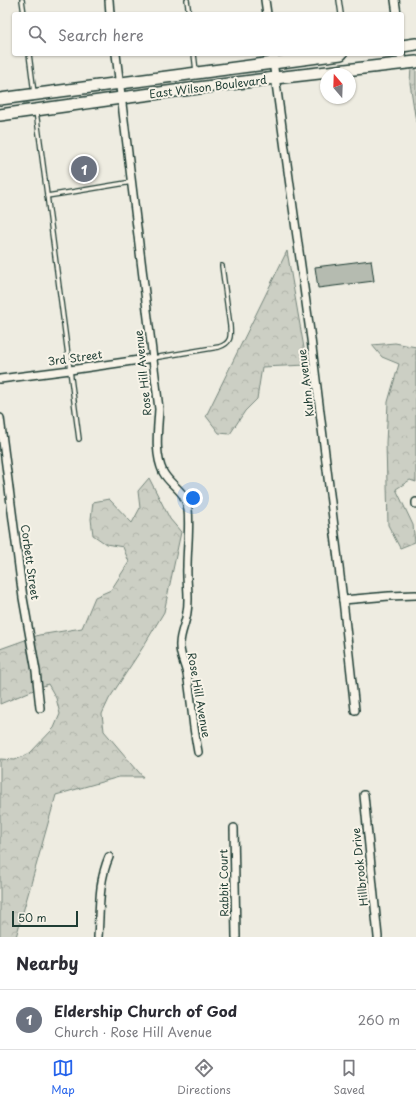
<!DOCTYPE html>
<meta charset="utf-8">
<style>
body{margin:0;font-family:"Playpen Sans",sans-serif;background:#f2f2f3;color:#2b2b33}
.compass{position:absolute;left:320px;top:68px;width:36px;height:36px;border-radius:50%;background:#fff;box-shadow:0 1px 3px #0004;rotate:341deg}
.scale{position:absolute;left:12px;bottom:10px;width:66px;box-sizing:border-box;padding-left:4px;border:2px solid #1f3d34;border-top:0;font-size:11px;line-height:14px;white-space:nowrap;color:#1f3d34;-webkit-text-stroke:3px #f7f3e8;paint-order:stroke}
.you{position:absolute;left:193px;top:498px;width:14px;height:14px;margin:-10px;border:3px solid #fff;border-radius:50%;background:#1a73e8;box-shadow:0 0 0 6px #1a73e833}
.badge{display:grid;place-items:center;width:26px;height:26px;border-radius:50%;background:#2563eb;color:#fff;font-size:13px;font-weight:700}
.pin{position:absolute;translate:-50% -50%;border:2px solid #fff;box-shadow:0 1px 4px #0006}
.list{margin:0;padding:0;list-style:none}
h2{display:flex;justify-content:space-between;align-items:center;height:52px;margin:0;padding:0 16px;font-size:17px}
h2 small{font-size:13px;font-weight:400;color:#7c7c81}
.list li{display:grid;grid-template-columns:26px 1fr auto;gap:12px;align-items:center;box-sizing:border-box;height:60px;padding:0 16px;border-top:1px solid #e1e1e2}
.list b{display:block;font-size:15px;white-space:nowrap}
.list p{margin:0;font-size:13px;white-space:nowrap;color:#7c7c81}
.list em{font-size:13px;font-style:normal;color:#7c7c81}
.icon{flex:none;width:22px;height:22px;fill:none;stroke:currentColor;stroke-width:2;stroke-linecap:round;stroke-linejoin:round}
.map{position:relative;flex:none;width:416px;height:937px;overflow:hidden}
.search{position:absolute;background:#fff;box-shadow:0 1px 3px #0004;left:12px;right:12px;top:12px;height:44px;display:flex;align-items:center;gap:10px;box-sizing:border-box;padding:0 14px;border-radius:4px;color:#7c7c81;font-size:15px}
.sheet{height:112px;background:#fff}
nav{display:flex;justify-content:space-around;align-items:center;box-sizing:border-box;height:56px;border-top:1px solid #e1e1e2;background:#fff;font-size:11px;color:#7c7c81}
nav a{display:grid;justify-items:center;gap:2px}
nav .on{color:#2563eb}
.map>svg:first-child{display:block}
.forest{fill:url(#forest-crowns);stroke:#76867c}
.building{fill:#b5bbb0;stroke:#1f3d34}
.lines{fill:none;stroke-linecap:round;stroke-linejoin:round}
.service-casing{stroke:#1f3d34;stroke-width:6}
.minor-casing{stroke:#1f3d34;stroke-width:10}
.primary-casing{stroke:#1f3d34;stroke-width:14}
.service{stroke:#f7f3e8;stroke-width:3.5}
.minor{stroke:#f7f3e8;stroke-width:7}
.primary{stroke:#f7f3e8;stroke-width:11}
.labels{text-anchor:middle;stroke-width:4;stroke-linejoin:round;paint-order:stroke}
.street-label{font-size:11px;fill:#1f3d34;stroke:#f7f3e8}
</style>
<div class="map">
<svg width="416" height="937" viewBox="0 0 416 937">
<defs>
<pattern id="forest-crowns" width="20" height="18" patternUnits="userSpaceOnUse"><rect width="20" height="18" fill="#cccfc4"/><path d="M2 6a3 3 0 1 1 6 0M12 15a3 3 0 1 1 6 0" fill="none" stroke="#afb3a9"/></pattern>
</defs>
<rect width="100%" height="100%" fill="#eeece1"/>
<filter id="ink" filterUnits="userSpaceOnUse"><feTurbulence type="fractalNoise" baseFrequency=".025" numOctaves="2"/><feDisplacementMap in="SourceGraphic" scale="8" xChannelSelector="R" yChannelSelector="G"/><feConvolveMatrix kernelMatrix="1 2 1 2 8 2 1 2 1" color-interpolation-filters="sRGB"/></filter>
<g filter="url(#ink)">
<!-- forest -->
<g class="forest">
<polygon points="411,67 416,67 416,122 410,83"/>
<polygon points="287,251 307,365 262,367 257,399 245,411 230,434 219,433 206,416"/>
<polygon points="395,343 416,347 416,482 410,480 396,489 413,525 415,542 400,548 388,525 386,443 388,402 399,364 382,357 372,345"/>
<polygon points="149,478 170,519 181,532 164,612 143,647 109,699 102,714 104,731 143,777 119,777 56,795 16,937 0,937 0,759 15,760 30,753 54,728 60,714 56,698 48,684 0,704 0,649 39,635 82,628 95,597 111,590 129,562 123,547 106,544 93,535 91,519 93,502 109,499 132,523 140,508 138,491"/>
</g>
<!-- building -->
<polygon class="building" points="371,260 374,281 318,288 315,267"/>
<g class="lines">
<!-- service casing -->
<g class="service-casing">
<g id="service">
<polyline points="22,0 24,14"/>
<polyline points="187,0 189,14"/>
<polyline points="339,0 341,14"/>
<polyline points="29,54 34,93"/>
<polyline points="194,54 196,71"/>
<polyline points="36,111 79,439"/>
<polyline points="47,196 66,193 132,182"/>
<path d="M153,358L219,347C231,343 231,337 230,326L222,266"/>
</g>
</g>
<!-- minor casing -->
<g class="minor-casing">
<g id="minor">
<polyline points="109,0 110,14"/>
<polyline points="265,0 267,14"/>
<polyline points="395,0 397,14"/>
<path d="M116,54L159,409C158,429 154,453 163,472C171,487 185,489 188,509C190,528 187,548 187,567C186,582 190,597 187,612C186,623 180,633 180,644C179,654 185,664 187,674C190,689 191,704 193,719C194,730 196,741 198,752"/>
<polyline points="272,54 311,339 343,600 355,710"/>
<polyline points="401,54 402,63"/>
<polyline points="0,379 70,370 153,358"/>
<polyline points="0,418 23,598 36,671 40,708"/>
<polyline points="416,502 416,504"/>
<polyline points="343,600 389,596 416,595"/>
<polyline points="364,795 378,937"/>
<polyline points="234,828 236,937"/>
<path d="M98,937C100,910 98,882 109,857"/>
</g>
</g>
<!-- primary casing -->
<g class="primary-casing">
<g id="primary">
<polyline points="402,46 416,44"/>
<polyline points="0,99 341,54"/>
<polyline points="0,115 121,98 275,78 416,62"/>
</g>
</g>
<!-- service -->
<use href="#service" class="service"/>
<!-- minor -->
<use href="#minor" class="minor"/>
<!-- primary -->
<use href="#primary" class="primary"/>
</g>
</g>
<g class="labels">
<!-- street labels -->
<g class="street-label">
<text transform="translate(208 87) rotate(-7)" y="4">East Wilson Boulevard</text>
<text transform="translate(75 358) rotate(-8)" y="4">3rd Street</text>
<text transform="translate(143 373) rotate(-96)" y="4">Rose Hill Avenue</text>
<text transform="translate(306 383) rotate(-97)" y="4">Kuhn Avenue</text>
<text transform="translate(30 562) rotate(82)" y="4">Corbett Street</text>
<text transform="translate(199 695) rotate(80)" y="4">Rose Hill Avenue</text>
<text transform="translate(360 867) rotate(-96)" y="4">Hillbrook Drive</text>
<text transform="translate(224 883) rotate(-91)" y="4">Rabbit Court</text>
</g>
</g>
</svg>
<svg class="compass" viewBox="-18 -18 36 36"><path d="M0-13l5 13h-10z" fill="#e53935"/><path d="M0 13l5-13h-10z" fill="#7c7c81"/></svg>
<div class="scale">50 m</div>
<div class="you"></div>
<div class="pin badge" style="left:84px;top:169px;background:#6b7280">1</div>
<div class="search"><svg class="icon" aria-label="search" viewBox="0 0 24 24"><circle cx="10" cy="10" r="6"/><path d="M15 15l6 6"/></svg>Search here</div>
</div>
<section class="sheet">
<h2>Nearby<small></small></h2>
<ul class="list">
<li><span class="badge" style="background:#6b7280">1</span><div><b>Eldership Church of God</b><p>Church · Rose Hill Avenue</p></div><em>260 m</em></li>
</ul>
</section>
<nav>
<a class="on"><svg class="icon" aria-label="map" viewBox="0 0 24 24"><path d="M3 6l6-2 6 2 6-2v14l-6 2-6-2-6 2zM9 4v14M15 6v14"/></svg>Map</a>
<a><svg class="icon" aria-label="directions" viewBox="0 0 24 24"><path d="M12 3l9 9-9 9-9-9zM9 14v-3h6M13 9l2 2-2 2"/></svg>Directions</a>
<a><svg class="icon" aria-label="saved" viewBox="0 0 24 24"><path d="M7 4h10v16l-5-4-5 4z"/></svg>Saved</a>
</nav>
